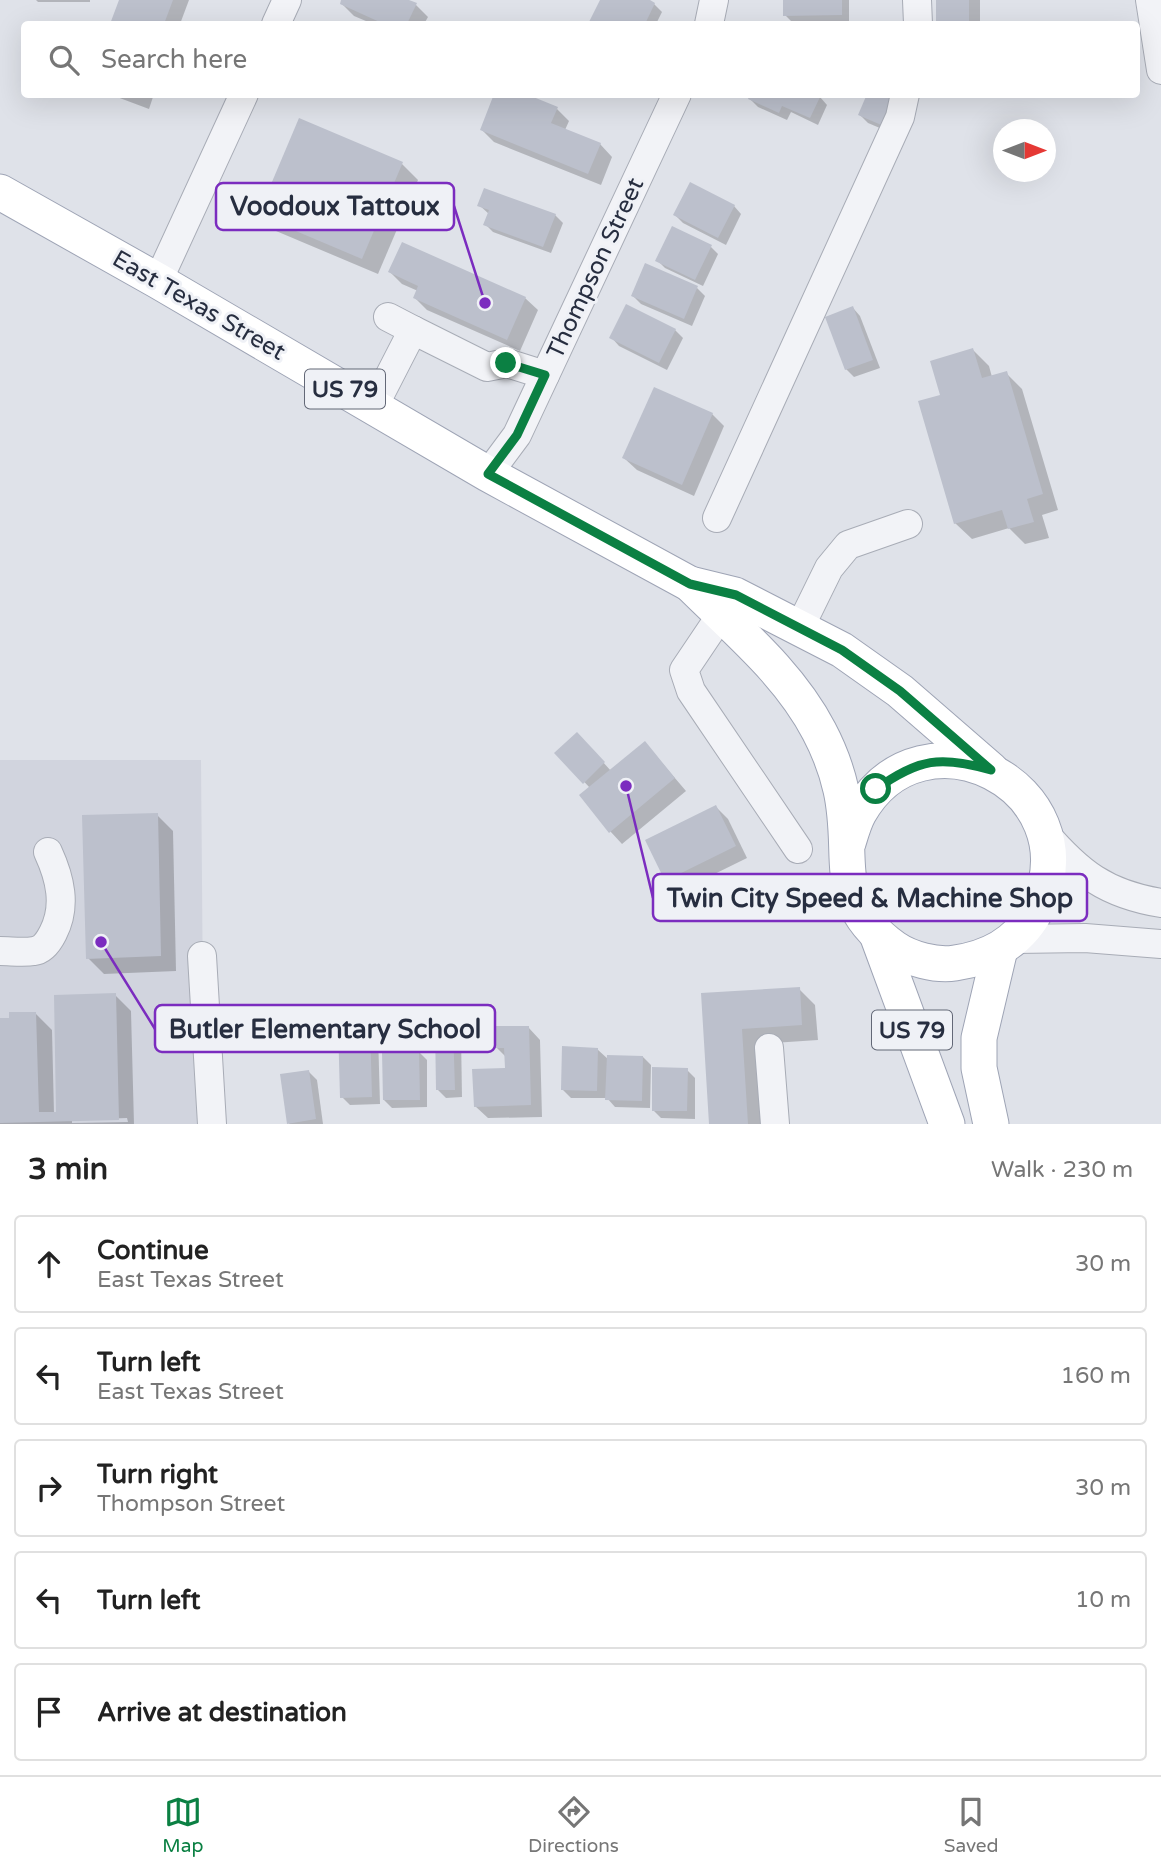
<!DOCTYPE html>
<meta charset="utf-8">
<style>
body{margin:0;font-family:"Varela Round",sans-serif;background:#f2f2f2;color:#222}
.compass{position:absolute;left:993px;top:119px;width:63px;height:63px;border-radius:50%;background:#fff;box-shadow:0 7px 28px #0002;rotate:90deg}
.stop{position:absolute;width:21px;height:21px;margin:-16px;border:5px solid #0b8043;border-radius:50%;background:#fff}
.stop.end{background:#0b8043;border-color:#fff;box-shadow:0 2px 7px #0008}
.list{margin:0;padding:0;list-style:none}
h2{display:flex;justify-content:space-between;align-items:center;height:91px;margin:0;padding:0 28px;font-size:30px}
h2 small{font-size:23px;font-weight:400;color:#767676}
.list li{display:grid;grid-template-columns:46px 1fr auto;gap:21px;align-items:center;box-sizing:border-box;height:98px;margin:0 14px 14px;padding:0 14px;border:2px solid #e0e0e0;border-radius:7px}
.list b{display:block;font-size:26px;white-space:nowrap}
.list p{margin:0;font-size:23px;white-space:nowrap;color:#767676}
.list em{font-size:23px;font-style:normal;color:#767676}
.icon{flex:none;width:38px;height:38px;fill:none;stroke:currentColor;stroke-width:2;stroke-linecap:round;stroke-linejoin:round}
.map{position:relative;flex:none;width:1161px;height:1124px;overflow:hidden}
.search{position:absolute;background:#fff;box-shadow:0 7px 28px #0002;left:21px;right:21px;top:21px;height:77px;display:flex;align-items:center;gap:18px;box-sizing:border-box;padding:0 24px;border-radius:7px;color:#767676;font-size:26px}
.sheet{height:651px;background:#fff}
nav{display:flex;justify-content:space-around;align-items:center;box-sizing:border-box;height:98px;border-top:2px solid #e0e0e0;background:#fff;font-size:19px;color:#767676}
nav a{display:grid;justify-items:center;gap:4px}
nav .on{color:#0b8043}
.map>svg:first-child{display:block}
.built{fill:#d1d4de}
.shadow{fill:#0003;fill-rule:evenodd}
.building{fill:#bcc0cc}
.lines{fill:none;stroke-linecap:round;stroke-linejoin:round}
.minor-casing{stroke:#a8acb6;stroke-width:30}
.major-casing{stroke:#9ea4b5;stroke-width:37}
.minor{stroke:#f2f3f7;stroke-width:28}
.major{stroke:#fff;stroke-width:35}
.route{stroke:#0b8043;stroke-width:9}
.labels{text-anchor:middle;stroke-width:6;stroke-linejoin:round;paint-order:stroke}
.shield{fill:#eff1f6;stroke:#636877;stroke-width:2}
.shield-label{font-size:23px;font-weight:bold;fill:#272e40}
.street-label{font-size:24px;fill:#272e40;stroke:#eff1f6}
.leader{fill:none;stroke:#7b2cbf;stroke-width:2.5}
.callout-dot{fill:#7b2cbf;stroke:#eff1f6;stroke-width:2.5}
.callout{fill:#eff1f6;stroke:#7b2cbf;stroke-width:2.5}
.callout-label{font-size:26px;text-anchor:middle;font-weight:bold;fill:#272e40}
</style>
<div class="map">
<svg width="1161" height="1124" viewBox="0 0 1161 1124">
<rect width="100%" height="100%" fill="#dfe2e9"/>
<!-- built -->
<polygon class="built" points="0,760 201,760 204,1124 0,1124"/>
<!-- shadow -->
<g class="shadow">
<polygon points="36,0 90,0 90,2 38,2"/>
<polygon points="121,0 189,0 180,24 112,24"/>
<polygon points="343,0 405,0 416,5 428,17 424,24 373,24 354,16 342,4"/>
<polygon points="602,0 645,0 654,4 662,12 656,24 590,24"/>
<polygon points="785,0 849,0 849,22 793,23 785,15"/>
<polygon points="938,0 1005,0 980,0 980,24 938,24"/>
<polygon points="109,94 154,94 149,109"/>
<polygon points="869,94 894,134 868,123 860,115"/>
<polygon points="820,97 827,105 818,125 791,112 787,120 758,107 750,99"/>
<polygon points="557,109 569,121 565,130 600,144 612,157 601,185 494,142 482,130"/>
<polygon points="402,164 418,180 378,274 276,231 260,214"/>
<polygon points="479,205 555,215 563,223 551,253 493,232 485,224 489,214"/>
<polygon points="734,206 741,214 726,245 683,223 675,215"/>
<polygon points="710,246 718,254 703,286 665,268 657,260"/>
<polygon points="390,272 525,298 538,310 520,351 427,310 415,298 418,291 402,284"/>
<polygon points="697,288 705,296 692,326 641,304 633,296"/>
<polygon points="853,308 860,316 880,368 854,377 846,369"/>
<polygon points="675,330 683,338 667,370 619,346 612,338"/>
<polygon points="973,350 989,366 992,377 1006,373 1022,389 1058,510 1042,515 1049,538 1025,544 1009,528 972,539 955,523 942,396"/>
<polygon points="712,414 724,426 694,496 637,470 624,458"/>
<polygon points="585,742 611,771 645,743 686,791 622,844 610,831 590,788 557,753"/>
<polygon points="716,807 728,819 747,858 678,892 666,880"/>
<polygon points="157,815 173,831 176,971 104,974 88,958"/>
<polygon points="799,989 815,1005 818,1040 758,1044 763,1124 711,1124 702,995"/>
<path d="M115,995L131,1011L134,1124H0V1020L36,1014L52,1030L54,1114L58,1113ZM127,1118L128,1122L72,1123V1120Z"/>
<polygon points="370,1025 378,1033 380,1104 350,1105 342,1097"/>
<polygon points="453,1027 461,1035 462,1097 446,1098 438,1090"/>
<polygon points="528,1027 540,1040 542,1117 488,1118 475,1106 507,1070 506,1057 496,1047"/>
<polygon points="597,1049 609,1060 643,1057 651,1065 650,1108 615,1107 607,1098 571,1098 563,1090"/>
<polygon points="419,1052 427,1060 427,1107 392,1108 384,1100"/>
<polygon points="687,1070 695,1078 695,1119 661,1118 653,1110"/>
<polygon points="309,1072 317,1080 323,1124 289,1124"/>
</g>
<!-- building -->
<g class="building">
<polygon points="119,0 173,0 164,24 110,24"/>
<polygon points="341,0 409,0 417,3 407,24 384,24 340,4"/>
<polygon points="600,0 650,0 655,3 646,22 652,24 588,24"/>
<polygon points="783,0 842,0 842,15 783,16"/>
<rect x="936" y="0" width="33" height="24"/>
<polygon points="494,94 526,94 558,107 551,123 601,143 588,174 480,130"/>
<polygon points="750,94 819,94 821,95 810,118 782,106 779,113 748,99"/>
<polygon points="867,94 900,94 886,127 858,115"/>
<polygon points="299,118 403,162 362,259 258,215"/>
<polygon points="690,182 735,205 718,238 673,215"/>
<polygon points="484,188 556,214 543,247 483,225 489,210 477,206"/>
<polygon points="672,226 712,245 695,280 655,261"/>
<polygon points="402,242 526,297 507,340 413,298 418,286 388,272"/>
<polygon points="645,263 698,286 684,319 631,296"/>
<polygon points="626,304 676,329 659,363 609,338"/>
<polygon points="853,306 873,360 845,370 825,317"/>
<polygon points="973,348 982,378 1007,371 1043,494 1027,499 1034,522 1008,529 1002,510 954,524 918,401 940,395 930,361"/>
<polygon points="654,387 713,413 682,485 622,458"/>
<polygon points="577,732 605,762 583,784 554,753"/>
<polygon points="645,741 675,778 609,833 579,795"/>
<polygon points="716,805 736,846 665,881 645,840"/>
<polygon points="158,813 161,956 86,959 82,815"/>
<polygon points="800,987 802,1025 742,1029 748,1124 709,1124 701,993"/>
<polygon points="116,993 119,1120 0,1123 0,1018 9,1018 9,1012 36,1012 39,1112 56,1112 54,995"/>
<polygon points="338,1023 370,1023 372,1097 340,1098"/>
<polygon points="435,1025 453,1025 455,1090 436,1090"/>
<polygon points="494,1026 529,1026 531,1105 474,1107 472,1069 505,1068 504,1048 494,1048"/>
<polygon points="562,1046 598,1048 597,1091 561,1090"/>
<polygon points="419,1050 420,1100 383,1100 382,1051"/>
<polygon points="607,1055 643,1056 642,1101 605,1100"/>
<polygon points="652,1067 688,1068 687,1111 652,1111"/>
<polygon points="309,1070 316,1119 287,1124 280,1074"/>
</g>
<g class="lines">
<!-- minor casing -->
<g class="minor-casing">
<g id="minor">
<polyline points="917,0 918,24"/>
<polyline points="1150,0 1161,70"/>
<polyline points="276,24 287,0"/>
<polyline points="709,24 714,0"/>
<polyline points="158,281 244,94"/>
<polyline points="388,317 413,330"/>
<polyline points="374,406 413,330 487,367 507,363 545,375"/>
<polyline points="488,474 517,435 677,94"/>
<polyline points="717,518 900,117 905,94"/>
<polyline points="721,615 684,670 691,691 798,849"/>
<polyline points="800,627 829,568 848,545 908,524"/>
<path d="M1044,832C1079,873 1106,894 1161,903"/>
<polyline points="1014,939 1085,938 1161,944"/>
<path d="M0,951C11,951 23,953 34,951C43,950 49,941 53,933C67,906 60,878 48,852"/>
<polyline points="202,956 212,1124"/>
<polyline points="769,1048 775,1124"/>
</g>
</g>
<!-- major casing -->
<g class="major-casing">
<g id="major">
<polyline points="0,192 158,281 488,474 690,584 735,595 842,650 900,691 991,770"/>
<path d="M690,584C736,630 789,673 819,731C828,748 837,772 841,790C856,857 828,900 894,948C910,959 936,966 955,963C991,958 1022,940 1038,906C1092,786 922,701 859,813C854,822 851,833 848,843"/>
<polyline points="878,937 947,1124"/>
<polyline points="991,1124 979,1068 979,1038 1000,949"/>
</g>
</g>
<!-- minor -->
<use href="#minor" class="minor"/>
<!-- major -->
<use href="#major" class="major"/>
</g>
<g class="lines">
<!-- route -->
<path class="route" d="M506,363L545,375L517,435L488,474L690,584L736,595L842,650L900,691L991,770C940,755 919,759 876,789"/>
</g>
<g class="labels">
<!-- shield labels -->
<g class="shield">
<rect x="305" y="369.5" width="80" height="39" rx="5"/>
<rect x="872" y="1010.5" width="80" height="39" rx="5"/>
</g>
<g class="shield-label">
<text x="345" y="397">US 79</text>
<text x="912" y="1038">US 79</text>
</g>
<!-- street labels -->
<g class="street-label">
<text transform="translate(595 268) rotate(-65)" y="8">Thompson Street</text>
<text transform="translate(199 305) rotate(30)" y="8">East Texas Street</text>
</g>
</g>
<!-- callouts -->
<path class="leader" d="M485 303L454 206M626 786L653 898M101 942L155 1029"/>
<g class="callout-dot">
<circle cx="485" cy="303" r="7"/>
<circle cx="626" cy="786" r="7"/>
<circle cx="101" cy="942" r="7"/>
</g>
<g class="callout">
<rect x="216" y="183" width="238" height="47" rx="7"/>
<rect x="653" y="874" width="434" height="47" rx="7"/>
<rect x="155" y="1005" width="340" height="47" rx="7"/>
</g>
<g class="callout-label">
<text x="335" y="215">Voodoux Tattoux</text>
<text x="870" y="907">Twin City Speed &amp; Machine Shop</text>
<text x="325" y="1038">Butler Elementary School</text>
</g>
</svg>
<svg class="compass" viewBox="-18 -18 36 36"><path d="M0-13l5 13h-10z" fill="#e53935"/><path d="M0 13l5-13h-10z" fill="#767676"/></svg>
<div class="stop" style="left:876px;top:789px"></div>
<div class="stop end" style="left:506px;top:363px"></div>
<div class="search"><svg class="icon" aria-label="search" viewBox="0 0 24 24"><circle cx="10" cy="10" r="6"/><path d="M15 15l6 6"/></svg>Search here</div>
</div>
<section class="sheet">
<h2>3 min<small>Walk · 230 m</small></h2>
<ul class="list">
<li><svg class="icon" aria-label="ahead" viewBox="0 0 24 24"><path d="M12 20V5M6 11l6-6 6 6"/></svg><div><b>Continue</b><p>East Texas Street</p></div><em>30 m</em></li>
<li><svg class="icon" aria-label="left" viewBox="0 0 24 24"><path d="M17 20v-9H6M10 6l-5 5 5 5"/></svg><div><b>Turn left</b><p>East Texas Street</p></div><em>160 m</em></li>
<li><svg class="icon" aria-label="right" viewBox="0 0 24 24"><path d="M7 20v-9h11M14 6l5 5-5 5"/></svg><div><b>Turn right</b><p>Thompson Street</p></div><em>30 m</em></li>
<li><svg class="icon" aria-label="left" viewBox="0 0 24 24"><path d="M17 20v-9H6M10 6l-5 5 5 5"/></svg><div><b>Turn left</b></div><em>10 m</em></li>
<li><svg class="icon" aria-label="arrive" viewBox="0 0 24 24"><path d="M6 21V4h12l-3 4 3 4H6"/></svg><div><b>Arrive at destination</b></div></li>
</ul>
</section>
<nav>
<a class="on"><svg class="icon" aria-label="map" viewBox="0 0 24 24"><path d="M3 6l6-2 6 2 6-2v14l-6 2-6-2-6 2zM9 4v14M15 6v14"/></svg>Map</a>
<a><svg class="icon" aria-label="directions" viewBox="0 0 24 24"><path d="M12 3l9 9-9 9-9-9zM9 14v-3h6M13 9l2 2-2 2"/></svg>Directions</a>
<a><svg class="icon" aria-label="saved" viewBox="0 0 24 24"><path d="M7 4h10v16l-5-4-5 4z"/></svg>Saved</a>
</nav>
